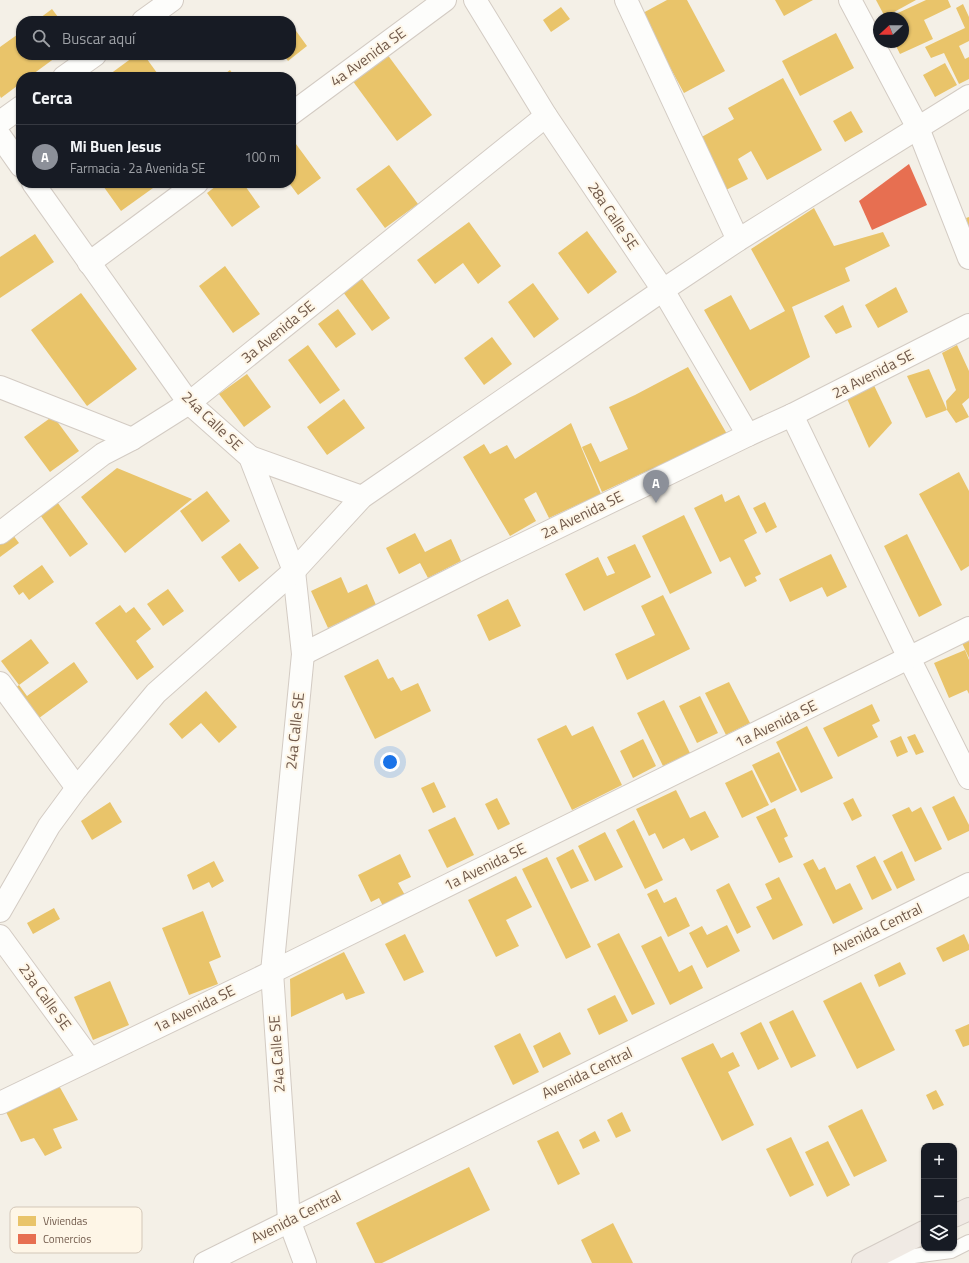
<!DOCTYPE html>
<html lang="es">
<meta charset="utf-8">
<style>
body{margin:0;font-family:"Titillium Web",sans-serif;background:#242831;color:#f1f3f6}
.controls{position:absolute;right:12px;bottom:12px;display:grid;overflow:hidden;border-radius:8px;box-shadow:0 1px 3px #0004}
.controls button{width:36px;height:36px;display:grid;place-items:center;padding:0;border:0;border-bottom:1px solid #363941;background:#171b24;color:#f1f3f6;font:20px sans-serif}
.compass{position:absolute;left:873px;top:12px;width:36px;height:36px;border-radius:50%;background:#171b24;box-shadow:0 1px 3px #0004;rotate:248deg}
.you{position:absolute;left:390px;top:762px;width:14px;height:14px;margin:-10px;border:3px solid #fff;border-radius:50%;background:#1a73e8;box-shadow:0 0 0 6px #1a73e833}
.badge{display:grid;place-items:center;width:26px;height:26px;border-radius:50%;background:#8c9099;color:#fff;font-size:13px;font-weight:700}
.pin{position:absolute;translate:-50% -33px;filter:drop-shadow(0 1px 2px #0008)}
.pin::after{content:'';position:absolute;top:21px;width:14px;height:12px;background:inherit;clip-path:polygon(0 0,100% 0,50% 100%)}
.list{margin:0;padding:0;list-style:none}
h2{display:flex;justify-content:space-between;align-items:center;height:52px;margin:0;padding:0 16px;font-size:17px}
h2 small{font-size:13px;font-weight:400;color:#9ea1a6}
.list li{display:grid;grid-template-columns:26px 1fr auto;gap:12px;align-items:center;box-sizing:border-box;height:64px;padding:0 16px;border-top:1px solid #363941}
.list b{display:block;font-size:15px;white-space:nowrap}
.list p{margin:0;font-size:13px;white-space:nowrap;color:#9ea1a6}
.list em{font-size:13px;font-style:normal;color:#9ea1a6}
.icon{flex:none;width:22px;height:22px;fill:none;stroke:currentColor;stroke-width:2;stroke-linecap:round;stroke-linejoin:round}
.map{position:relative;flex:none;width:969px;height:1263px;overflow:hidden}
.search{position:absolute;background:#171b24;box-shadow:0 1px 3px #0004;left:16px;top:16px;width:280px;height:44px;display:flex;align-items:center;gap:10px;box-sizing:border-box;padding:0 14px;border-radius:16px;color:#9ea1a6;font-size:15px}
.panel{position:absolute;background:#171b24;box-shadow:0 1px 3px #0004;left:16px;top:72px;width:280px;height:116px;border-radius:16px}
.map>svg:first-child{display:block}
.homes{fill:#e9c46a}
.shops{fill:#e76f51}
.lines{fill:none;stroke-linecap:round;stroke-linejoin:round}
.service-casing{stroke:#d3cbc3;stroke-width:16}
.minor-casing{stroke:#d3cbc3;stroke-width:24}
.trunk-casing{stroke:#d3cbc4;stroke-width:24}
.service{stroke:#fdfdfb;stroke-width:14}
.minor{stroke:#fdfdfb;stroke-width:22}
.trunk{stroke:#f0eae4;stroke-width:22}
.labels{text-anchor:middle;stroke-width:4;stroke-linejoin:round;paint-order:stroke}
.street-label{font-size:15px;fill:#70594a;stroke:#fef6e7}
.key{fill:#fef6e7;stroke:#d3c7b8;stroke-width:1}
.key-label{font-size:11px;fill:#70594a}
</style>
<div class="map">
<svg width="969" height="1263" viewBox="0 0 969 1263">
<rect width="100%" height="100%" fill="#f4f0e7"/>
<!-- homes -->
<g class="homes">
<polygon points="667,0 687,0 725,71 684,93 641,14"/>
<polygon points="775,0 813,0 784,16"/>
<polygon points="876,0 916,0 885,17"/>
<polygon points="926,0 948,0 951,7 924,20 933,39 900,54 894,42 903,42 903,18 887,18"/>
<polygon points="963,4 969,17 969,41 959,46 965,59 969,57 969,79 959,84 944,53 931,58 925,47 965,28 956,8"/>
<polygon points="561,7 570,19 551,32 543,20"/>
<polygon points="52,9 61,21 36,21"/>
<polygon points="291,24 307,46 288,61 284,55 291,55"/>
<polygon points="21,32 21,55 59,55 29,77 21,77 21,83 1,98 0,96 0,47"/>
<polygon points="836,33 854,68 800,96 782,61"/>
<polygon points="384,50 432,115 397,141 349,76"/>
<polygon points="136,55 144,55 160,77 106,77"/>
<polygon points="945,63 957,85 935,97 923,75"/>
<polygon points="230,70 235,77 221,77"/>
<polygon points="783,78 822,150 767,180 751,151 738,159 748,179 726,190 698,139 734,119 728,108"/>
<polygon points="851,111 863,132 845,142 833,121"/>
<polygon points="293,140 321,178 298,195 289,183 291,183 291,142"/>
<polygon points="389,165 418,204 385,228 356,189"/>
<polygon points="101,183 160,183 121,211"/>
<polygon points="220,183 243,183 260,207 232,227 207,193"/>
<polygon points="814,208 834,246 883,232 890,246 845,268 850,281 792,307 810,357 750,391 704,310 731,295 750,330 785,311 751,249"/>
<polygon points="969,217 969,227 968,227 966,218"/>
<polygon points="469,222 501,266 478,284 463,263 435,284 417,260"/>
<polygon points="587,231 617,272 588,294 558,253"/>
<polygon points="35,234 54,262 0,298 0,257"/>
<polygon points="225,266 260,314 233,333 199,286"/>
<polygon points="362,279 390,318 372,331 343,292"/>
<polygon points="533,283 559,319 534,338 508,302"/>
<polygon points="896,287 908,312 878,328 865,305"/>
<polygon points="81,293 137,369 87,406 31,330"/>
<polygon points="843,305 852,327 836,334 824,316"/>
<polygon points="338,309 356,334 336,348 318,324"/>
<polygon points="492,337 512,364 484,385 464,358"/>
<polygon points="308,345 340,390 320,404 288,360"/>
<polygon points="957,345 969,371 969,398 962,404 969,417 956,423 947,410 946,401 956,390 942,353"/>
<polygon points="688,367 727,434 602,492 582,447 591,443 600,462 628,449 609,407 635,395"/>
<polygon points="929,369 947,410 926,418 907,376"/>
<polygon points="247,374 271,407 244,427 219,394"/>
<polygon points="870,377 892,423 869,448 844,392"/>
<polygon points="344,399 365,428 327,455 307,427"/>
<polygon points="53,416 79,451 50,472 24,437"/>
<polygon points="571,423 601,494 549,518 536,492 524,499 536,521 510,536 463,457 484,444 490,454 507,445 515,459"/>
<polygon points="117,468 192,499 125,553 81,497"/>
<polygon points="959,472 969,491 969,566 961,571 919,494"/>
<polygon points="207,491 230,521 202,542 180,511"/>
<polygon points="722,494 725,502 739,495 757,533 744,540 761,574 755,577 757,581 745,587 730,557 720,562 694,508"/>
<polygon points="55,499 88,544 70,557 38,512"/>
<polygon points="765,502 777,527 766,533 753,508"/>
<polygon points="684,515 712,573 670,594 642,536"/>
<polygon points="10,531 19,543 0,557 0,538"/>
<polygon points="415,533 425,552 451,539 461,561 428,578 420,563 399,574 386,548"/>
<polygon points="907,534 942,605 919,617 884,546"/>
<polygon points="240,543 259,568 239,582 221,557"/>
<polygon points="635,544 651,577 584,611 565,574 598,557 607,576 615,573 607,557"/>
<polygon points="831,554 847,587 827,597 822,587 790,602 779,579"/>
<polygon points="42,565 54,582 29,600 23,592 19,595 13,586"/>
<polygon points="341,577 348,593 367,584 376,605 328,628 311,591"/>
<polygon points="168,589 184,611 163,626 147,604"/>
<polygon points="663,595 690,649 627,680 615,654 655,635 641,606"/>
<polygon points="508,599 521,626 489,641 477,615"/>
<polygon points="120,605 126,613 134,607 151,629 136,641 154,667 137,680 95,623"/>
<polygon points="31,639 49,663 19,685 1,661"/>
<polygon points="969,640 969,658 962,643"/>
<polygon points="965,650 969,660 969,694 967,690 949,698 934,663"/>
<polygon points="378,659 388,679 393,677 401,691 418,683 431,711 375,739 344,676"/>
<polygon points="74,662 88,682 31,724 9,693 19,685 27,696"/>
<polygon points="729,682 750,723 726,735 705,693"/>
<polygon points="206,691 237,727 219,743 201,723 182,739 169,724"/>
<polygon points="700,696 718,733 697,743 679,706"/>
<polygon points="664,700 690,753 663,766 637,713"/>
<polygon points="872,704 880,721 872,725 878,737 838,757 823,728"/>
<polygon points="566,725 572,736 593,726 622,785 572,810 537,739"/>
<polygon points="807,726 833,778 801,793 776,742"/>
<polygon points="915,734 924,752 916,755 907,737"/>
<polygon points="901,736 908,752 897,757 890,741"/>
<polygon points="643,739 656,766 633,778 620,751"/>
<polygon points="779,752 797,790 771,803 752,765"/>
<polygon points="752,770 769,805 742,818 725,783"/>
<polygon points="434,782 446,807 433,813 421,788"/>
<polygon points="676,790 690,818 705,811 719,837 691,851 684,838 663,849 655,833 649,836 636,809"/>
<polygon points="954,796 969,825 969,831 948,841 932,807"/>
<polygon points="497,798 510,824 498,830 485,804"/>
<polygon points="853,798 862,816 852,821 843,803"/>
<polygon points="110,802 122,822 92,840 81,821"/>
<polygon points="909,807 912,812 921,807 942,849 915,862 892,815"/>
<polygon points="775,808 788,836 784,838 793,857 779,863 756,817"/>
<polygon points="455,817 474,855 447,868 428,830"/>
<polygon points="634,820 663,880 645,889 616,830"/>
<polygon points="605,832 623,867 595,881 578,846"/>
<polygon points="573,849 589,881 571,889 556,858"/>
<polygon points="902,851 915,880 897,889 883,861"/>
<polygon points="400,854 411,877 398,883 406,897 384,908 379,898 371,902 358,875"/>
<polygon points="875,856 892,890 872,900 856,866"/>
<polygon points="547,857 591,947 566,959 522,869"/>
<polygon points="813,859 819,870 825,867 836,890 850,883 863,909 833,924 803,864"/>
<polygon points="214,861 224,881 212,888 209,882 193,890 187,875"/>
<polygon points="516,876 532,907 506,920 519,946 496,957 468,900"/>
<polygon points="779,877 803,925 773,940 756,907 772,899 765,884"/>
<polygon points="729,883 751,927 737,934 716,890"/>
<polygon points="657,889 664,903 676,897 690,926 668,937 647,894"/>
<polygon points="54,908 60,919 33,934 27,923"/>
<polygon points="203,911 221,957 209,962 218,984 189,995 162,928"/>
<polygon points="727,925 740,951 707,968 689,933 702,926 707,935"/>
<polygon points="619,933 655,1004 632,1015 597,944"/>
<polygon points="405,934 424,972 404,981 385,944"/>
<polygon points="964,934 969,945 969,950 943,962 936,948"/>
<polygon points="661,936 679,972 692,965 703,988 670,1005 641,946"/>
<polygon points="344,952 365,993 346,1000 343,993 291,1017 290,979"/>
<polygon points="900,962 906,974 879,987 874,975"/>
<polygon points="110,981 129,1025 93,1040 74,997"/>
<polygon points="861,982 895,1050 857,1069 823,1001"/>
<polygon points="615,995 628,1021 599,1035 587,1009"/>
<polygon points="793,1010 816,1056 791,1068 769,1022"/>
<polygon points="761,1022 779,1059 758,1070 740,1033"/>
<polygon points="969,1024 969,1045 963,1047 955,1030"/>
<polygon points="560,1032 571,1054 543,1068 533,1046"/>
<polygon points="520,1033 539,1072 513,1085 494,1046"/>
<polygon points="713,1043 721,1058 733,1052 740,1066 728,1072 754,1125 722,1141 681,1058"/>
<polygon points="57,1082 78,1120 53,1129 62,1148 45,1156 34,1138 21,1142 5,1110"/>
<polygon points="936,1090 944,1105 933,1110 926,1095"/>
<polygon points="862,1109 887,1161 854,1177 828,1126"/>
<polygon points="622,1112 631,1131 616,1138 607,1120"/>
<polygon points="558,1131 580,1174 558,1185 537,1141"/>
<polygon points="595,1131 600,1141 583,1149 579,1140"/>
<polygon points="791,1137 814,1185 790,1197 766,1149"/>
<polygon points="828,1141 850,1185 827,1197 805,1152"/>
<polygon points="469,1167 490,1210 382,1263 375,1263 356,1223"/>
<polygon points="613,1223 633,1263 592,1263 581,1240"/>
</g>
<!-- shops -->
<polygon class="shops" points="909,164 927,205 872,230 859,201"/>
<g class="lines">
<!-- service casing -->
<g class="service-casing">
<polyline id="service" points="877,1261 951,1251 969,1242"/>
</g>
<!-- minor casing -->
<g class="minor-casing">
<g id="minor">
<polyline points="475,0 546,116 663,290 748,435"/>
<polyline points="626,0 738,240"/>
<polyline points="850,0 918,128 969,258"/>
<polyline points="143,21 172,0"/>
<polyline points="64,77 95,55"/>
<polyline points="291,114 445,0"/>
<polyline points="0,122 21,107"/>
<polyline points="0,136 21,166"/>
<polyline points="33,183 189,403 250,457 294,571 303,654 272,972 289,1220 305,1263"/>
<polyline points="89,263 197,183"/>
<polyline points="0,387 132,439"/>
<polyline points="792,415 909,658 969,778"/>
<polyline points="250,457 362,497"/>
<polyline points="0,533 103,454 132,439 189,403 546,116"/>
<polyline points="303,654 476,567 748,435 792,415 969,325"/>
<polyline points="0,683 77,788"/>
<polyline points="0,911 49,826 77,788 156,693 294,571 362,497 663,290 738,240 969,96"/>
<polyline points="0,936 90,1059"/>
<polyline points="0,1103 272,972 969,628"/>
<polyline points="205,1263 969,884"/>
</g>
</g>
<!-- trunk casing -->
<g class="trunk-casing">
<g id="trunk">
<polyline points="954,1216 969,1209"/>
<polyline points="863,1263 924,1232"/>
</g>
</g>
<!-- service -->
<use href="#service" class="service"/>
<!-- minor -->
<use href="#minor" class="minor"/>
<!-- trunk -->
<use href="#trunk" class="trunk"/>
</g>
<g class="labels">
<!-- street labels -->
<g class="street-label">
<text transform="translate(368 57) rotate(-36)" y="5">4a Avenida SE</text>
<text transform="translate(613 216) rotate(56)" y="5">28a Calle SE</text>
<text transform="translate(278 332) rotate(-39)" y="5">3a Avenida SE</text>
<text transform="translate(873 374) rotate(-27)" y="5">2a Avenida SE</text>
<text transform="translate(212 421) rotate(44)" y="5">24a Calle SE</text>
<text transform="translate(582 515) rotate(-26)" y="5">2a Avenida SE</text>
<text transform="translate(776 724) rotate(-26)" y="5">1a Avenida SE</text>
<text transform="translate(295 731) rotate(-84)" y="5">24a Calle SE</text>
<text transform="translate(485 867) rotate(-26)" y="5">1a Avenida SE</text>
<text transform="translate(877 929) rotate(-26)" y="5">Avenida Central</text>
<text transform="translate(45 997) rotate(54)" y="5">23a Calle SE</text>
<text transform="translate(194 1009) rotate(-26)" y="5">1a Avenida SE</text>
<text transform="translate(277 1054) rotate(-94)" y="5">24a Calle SE</text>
<text transform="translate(587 1073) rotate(-26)" y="5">Avenida Central</text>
<text transform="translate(296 1217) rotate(-27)" y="5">Avenida Central</text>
</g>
</g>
<!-- legend -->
<rect x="10" y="1207" width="132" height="46" rx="6" class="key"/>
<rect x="18" y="1216" width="18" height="10" fill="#e9c46a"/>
<rect x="18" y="1234" width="18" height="10" fill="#e76f51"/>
<g class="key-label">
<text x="43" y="1225">Viviendas</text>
<text x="43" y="1243">Comercios</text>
</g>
</svg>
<div class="controls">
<button>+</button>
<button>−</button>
<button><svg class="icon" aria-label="layers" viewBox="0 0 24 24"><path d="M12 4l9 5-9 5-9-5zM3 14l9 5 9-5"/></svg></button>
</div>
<svg class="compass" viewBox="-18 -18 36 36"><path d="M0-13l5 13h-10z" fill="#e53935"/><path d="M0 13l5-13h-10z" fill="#9ea1a6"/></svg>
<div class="you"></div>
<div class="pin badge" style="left:656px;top:503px">A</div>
<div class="search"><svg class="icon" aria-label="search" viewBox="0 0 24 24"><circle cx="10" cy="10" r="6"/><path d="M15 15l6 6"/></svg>Buscar aquí</div>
<section class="panel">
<h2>Cerca<small></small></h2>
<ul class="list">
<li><span class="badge">A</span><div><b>Mi Buen Jesus</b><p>Farmacia · 2a Avenida SE</p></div><em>100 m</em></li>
</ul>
</section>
</div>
